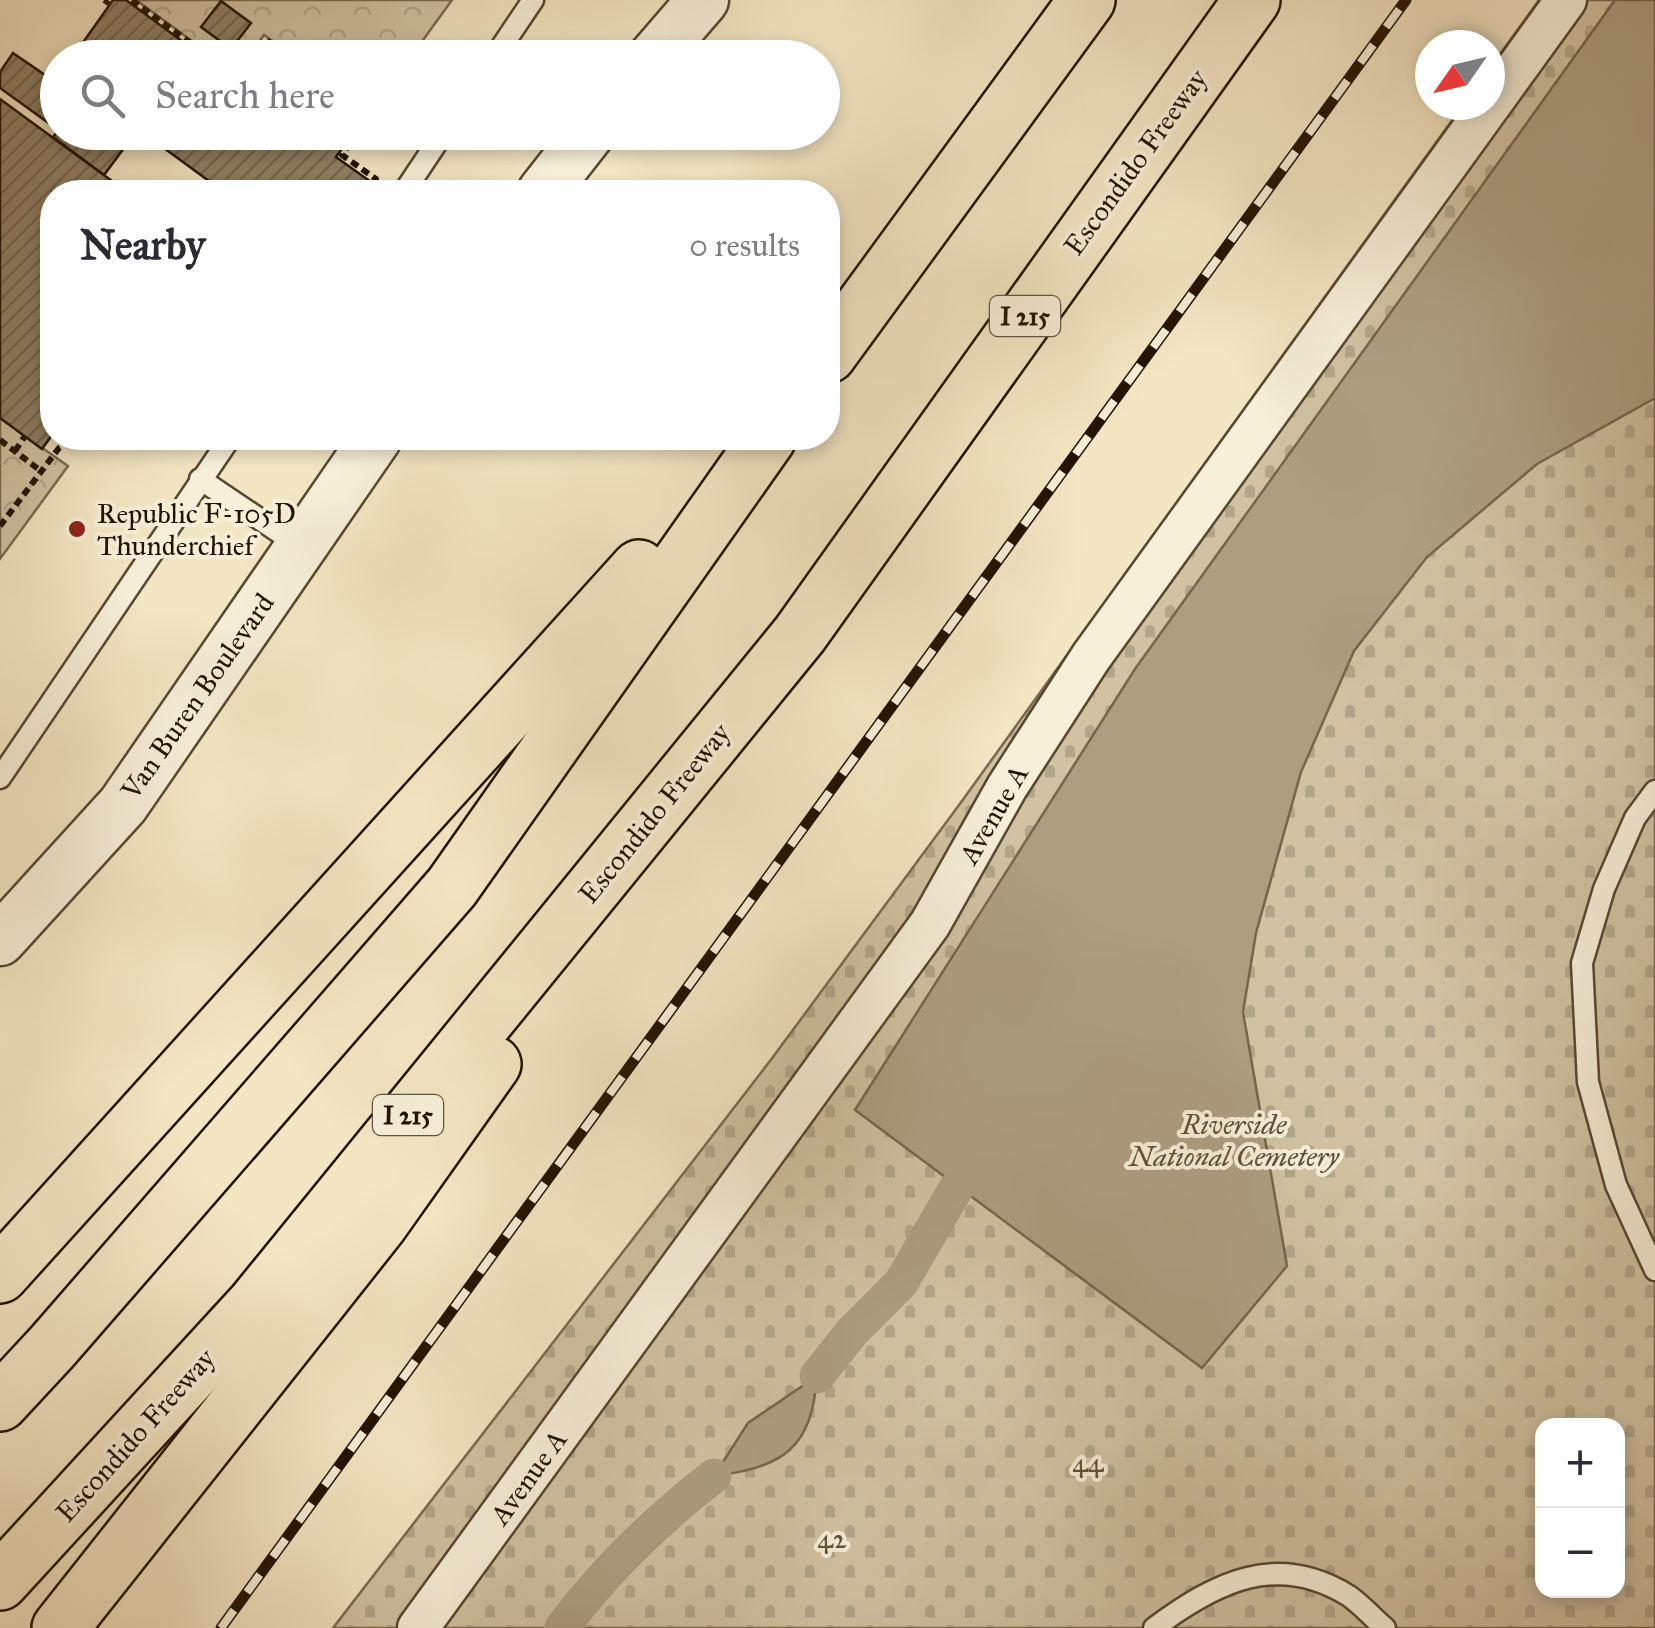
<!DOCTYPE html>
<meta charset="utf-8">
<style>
body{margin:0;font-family:"IM FELL Great Primer",serif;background:#f7f7f7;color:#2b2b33}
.controls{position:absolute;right:30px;bottom:30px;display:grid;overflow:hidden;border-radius:20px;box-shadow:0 5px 15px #0003}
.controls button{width:90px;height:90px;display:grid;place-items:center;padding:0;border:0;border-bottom:2px solid #e1e1e2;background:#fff;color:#2b2b33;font:50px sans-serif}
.compass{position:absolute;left:1415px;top:30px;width:90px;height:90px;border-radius:50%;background:#fff;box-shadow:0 5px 15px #0003;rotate:236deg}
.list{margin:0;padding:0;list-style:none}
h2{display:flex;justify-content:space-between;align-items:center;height:130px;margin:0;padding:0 40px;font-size:42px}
h2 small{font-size:32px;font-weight:400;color:#7c7c81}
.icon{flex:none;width:55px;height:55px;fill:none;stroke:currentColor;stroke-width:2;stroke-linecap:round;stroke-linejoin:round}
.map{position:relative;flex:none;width:1655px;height:1628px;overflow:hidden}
.search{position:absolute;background:#fff;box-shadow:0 5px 15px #0003;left:40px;top:40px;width:800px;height:110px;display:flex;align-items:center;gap:25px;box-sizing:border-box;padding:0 35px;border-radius:55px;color:#7c7c81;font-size:38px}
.panel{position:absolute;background:#fff;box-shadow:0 5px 15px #0003;left:40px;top:180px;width:800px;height:270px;border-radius:40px}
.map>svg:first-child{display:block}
.cemetery{fill:url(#cemetery-stones);stroke:#7a6a51;stroke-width:2.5;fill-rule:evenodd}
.park{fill:url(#park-crowns);stroke:#7a6a51;stroke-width:2.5}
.water{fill:#ac9e81;stroke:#75664d;stroke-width:2.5}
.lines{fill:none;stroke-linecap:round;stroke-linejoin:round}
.canal{stroke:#ac9e81;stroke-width:35}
.building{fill:url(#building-hatch);stroke:#231200;stroke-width:2.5}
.service-casing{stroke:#574731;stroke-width:25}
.minor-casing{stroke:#574731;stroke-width:45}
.tertiary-casing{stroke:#574731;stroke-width:55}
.motorway-casing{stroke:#231200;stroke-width:60}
.path{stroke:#231200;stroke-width:6;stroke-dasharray:8 5;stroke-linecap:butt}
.service{stroke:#f7efd8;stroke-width:20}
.minor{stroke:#f7efd8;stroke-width:40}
.tertiary{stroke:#f7efd8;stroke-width:50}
.motorway{stroke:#f3e6c3;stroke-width:55}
.rail-casing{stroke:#231200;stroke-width:11}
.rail{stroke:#f7efd8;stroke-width:8;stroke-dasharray:22;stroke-linecap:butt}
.poi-dot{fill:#8f2418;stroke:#f7efd8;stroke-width:4}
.labels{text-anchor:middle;stroke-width:8;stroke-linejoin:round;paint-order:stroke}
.shield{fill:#f7efd8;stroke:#635441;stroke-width:2.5}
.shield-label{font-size:25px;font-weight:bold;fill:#231200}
.street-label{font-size:28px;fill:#231200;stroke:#f7efd8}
.poi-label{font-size:28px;fill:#231200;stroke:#f7efd8;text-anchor:start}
.park-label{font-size:28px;font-style:italic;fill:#605039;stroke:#f7efd8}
</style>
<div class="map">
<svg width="1655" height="1628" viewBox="0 0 1655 1628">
<defs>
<pattern id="cemetery-stones" width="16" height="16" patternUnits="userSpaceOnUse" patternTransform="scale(2.5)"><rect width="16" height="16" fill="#d0c2a2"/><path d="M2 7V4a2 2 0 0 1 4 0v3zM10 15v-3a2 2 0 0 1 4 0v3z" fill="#b2a68a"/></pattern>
<pattern id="park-crowns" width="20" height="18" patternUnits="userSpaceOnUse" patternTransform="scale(2.5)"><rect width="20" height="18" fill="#d0c2a2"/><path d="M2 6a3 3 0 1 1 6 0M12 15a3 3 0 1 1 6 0" fill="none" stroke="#b2a68a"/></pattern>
<pattern id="building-hatch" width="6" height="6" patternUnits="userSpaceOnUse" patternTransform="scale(2.5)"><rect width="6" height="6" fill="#8f8065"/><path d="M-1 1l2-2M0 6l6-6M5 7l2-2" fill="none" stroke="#746751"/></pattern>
</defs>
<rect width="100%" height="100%" fill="#f3e6c3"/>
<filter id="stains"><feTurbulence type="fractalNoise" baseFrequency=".002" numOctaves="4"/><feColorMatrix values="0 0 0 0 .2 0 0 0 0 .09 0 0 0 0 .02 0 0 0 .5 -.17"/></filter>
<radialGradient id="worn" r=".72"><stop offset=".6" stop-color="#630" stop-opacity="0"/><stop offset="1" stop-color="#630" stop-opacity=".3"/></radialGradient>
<!-- cemetery -->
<path class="cemetery" d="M1539,0H1655V1628H333L770,1061L962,801L1463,105H1490V68ZM1542,1426H1618V1590H1542Z"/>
<!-- park -->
<g class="park">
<polygon points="136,0 452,0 410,58 295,57 264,35 248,57 214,57"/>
<polygon points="0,418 68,466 0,559"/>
</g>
<!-- water -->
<g class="water">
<polygon points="1615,0 1655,0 1655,398 1537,464 1427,557 1354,651 1301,772 1256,933 1243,1012 1287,1266 1202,1368 855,1110 1135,669"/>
<path d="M817,1376C812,1449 783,1467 714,1476L748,1423Z"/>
</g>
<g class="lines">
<!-- canal -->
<g class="canal">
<polyline points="817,1376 852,1332 901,1283 955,1190 985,1149"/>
<path d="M562,1628C605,1570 657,1520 714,1476"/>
</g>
</g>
<!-- building -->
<g class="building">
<polygon points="113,0 126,0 205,58 72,58"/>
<polygon points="221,1 251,23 231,49 201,27"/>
<polygon points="265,44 284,58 255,58"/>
<polygon points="13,53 58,84 58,115 50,124 0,88 0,72"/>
<polygon points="0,99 127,192 52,192 52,435 42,449 0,418"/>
<polygon points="58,131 58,132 136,132 104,175 53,137"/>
<polygon points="142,132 354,132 336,157 371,182 363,192 224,192"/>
</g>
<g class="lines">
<!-- service casing -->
<g class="service-casing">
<g id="service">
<polyline points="494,58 533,0"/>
<polyline points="404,192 444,132"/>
<polyline points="200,479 301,547"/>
<polyline points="0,778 230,438"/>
<polyline points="1655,791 1635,818 1604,889 1582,963 1588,1082 1616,1185 1655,1270"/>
<path d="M1154,1628C1216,1582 1277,1551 1349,1596C1362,1605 1373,1618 1385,1628"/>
</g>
</g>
<!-- minor casing -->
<g class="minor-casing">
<polyline id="minor" points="418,1628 930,924 1007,787 1091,657 1566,0"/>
</g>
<!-- tertiary casing -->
<g class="tertiary-casing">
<g id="tertiary">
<polyline points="653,58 703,0"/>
<polyline points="543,192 590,132"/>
<polyline points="0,940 123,805 376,438"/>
</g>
</g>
<!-- motorway casing -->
<g class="motorway-casing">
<g id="motorway">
<polyline points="828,355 1087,0"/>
<polyline points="0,1275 639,568"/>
<polyline points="0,1403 52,1347 452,887 768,438"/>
<polyline points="0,1582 255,1304 800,634 1252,0"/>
<polyline points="60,1628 379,1225 493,1064"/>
</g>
</g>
<!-- path -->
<g class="path">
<polyline points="132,0 211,58"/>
<polyline points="105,4 108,0"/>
<polyline points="251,58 265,39 290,58"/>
<polyline points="357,132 342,155 376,179 367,192"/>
<polyline points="0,440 41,471"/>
<polyline points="15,451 25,436"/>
<polyline points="0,526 59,448 75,438"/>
</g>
<!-- service -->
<use href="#service" class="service"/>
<!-- minor -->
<use href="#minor" class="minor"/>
<!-- tertiary -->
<use href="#tertiary" class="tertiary"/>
<!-- motorway -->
<use href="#motorway" class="motorway"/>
<!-- rail casing -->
<g class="rail-casing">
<polyline id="rail" points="221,1628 1406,0"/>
</g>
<!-- rail -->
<use href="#rail" class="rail"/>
</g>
<!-- markers -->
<circle class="poi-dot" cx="77" cy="529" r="10"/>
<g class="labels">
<!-- shield labels -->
<g class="shield">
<rect x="990" y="296" width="70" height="40" rx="8"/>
<rect x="373" y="1095" width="70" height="40" rx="8"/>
</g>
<g class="shield-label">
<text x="1025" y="325">I 215</text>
<text x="408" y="1124">I 215</text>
</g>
<!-- street labels -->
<g class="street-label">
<text transform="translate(1135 162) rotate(-54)" y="10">Escondido Freeway</text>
<text transform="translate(197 696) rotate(-55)" y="10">Van Buren Boulevard</text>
<text transform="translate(654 813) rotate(-51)" y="10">Escondido Freeway</text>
<text transform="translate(993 814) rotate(-60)" y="10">Avenue A</text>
<text transform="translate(135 1435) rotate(-48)" y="10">Escondido Freeway</text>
<text transform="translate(528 1477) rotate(-54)" y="10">Avenue A</text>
</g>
<!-- poi labels -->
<g class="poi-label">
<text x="97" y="523">Republic F-105D<tspan x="97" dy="32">Thunderchief</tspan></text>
</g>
<!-- park labels -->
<g class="park-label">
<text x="1234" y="1134">Riverside<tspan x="1234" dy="32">National Cemetery</tspan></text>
<text x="1088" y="1472">44</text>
<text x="832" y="1548">42</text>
</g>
</g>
<rect width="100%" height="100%" filter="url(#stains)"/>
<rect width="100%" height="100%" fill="url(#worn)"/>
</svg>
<div class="controls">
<button>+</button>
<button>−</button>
</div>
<svg class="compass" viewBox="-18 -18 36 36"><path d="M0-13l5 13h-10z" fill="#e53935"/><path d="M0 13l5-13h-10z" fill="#7c7c81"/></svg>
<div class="search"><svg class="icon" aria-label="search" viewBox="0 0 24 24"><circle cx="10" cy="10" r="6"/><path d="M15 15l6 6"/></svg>Search here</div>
<section class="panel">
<h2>Nearby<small>0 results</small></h2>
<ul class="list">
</ul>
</section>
</div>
